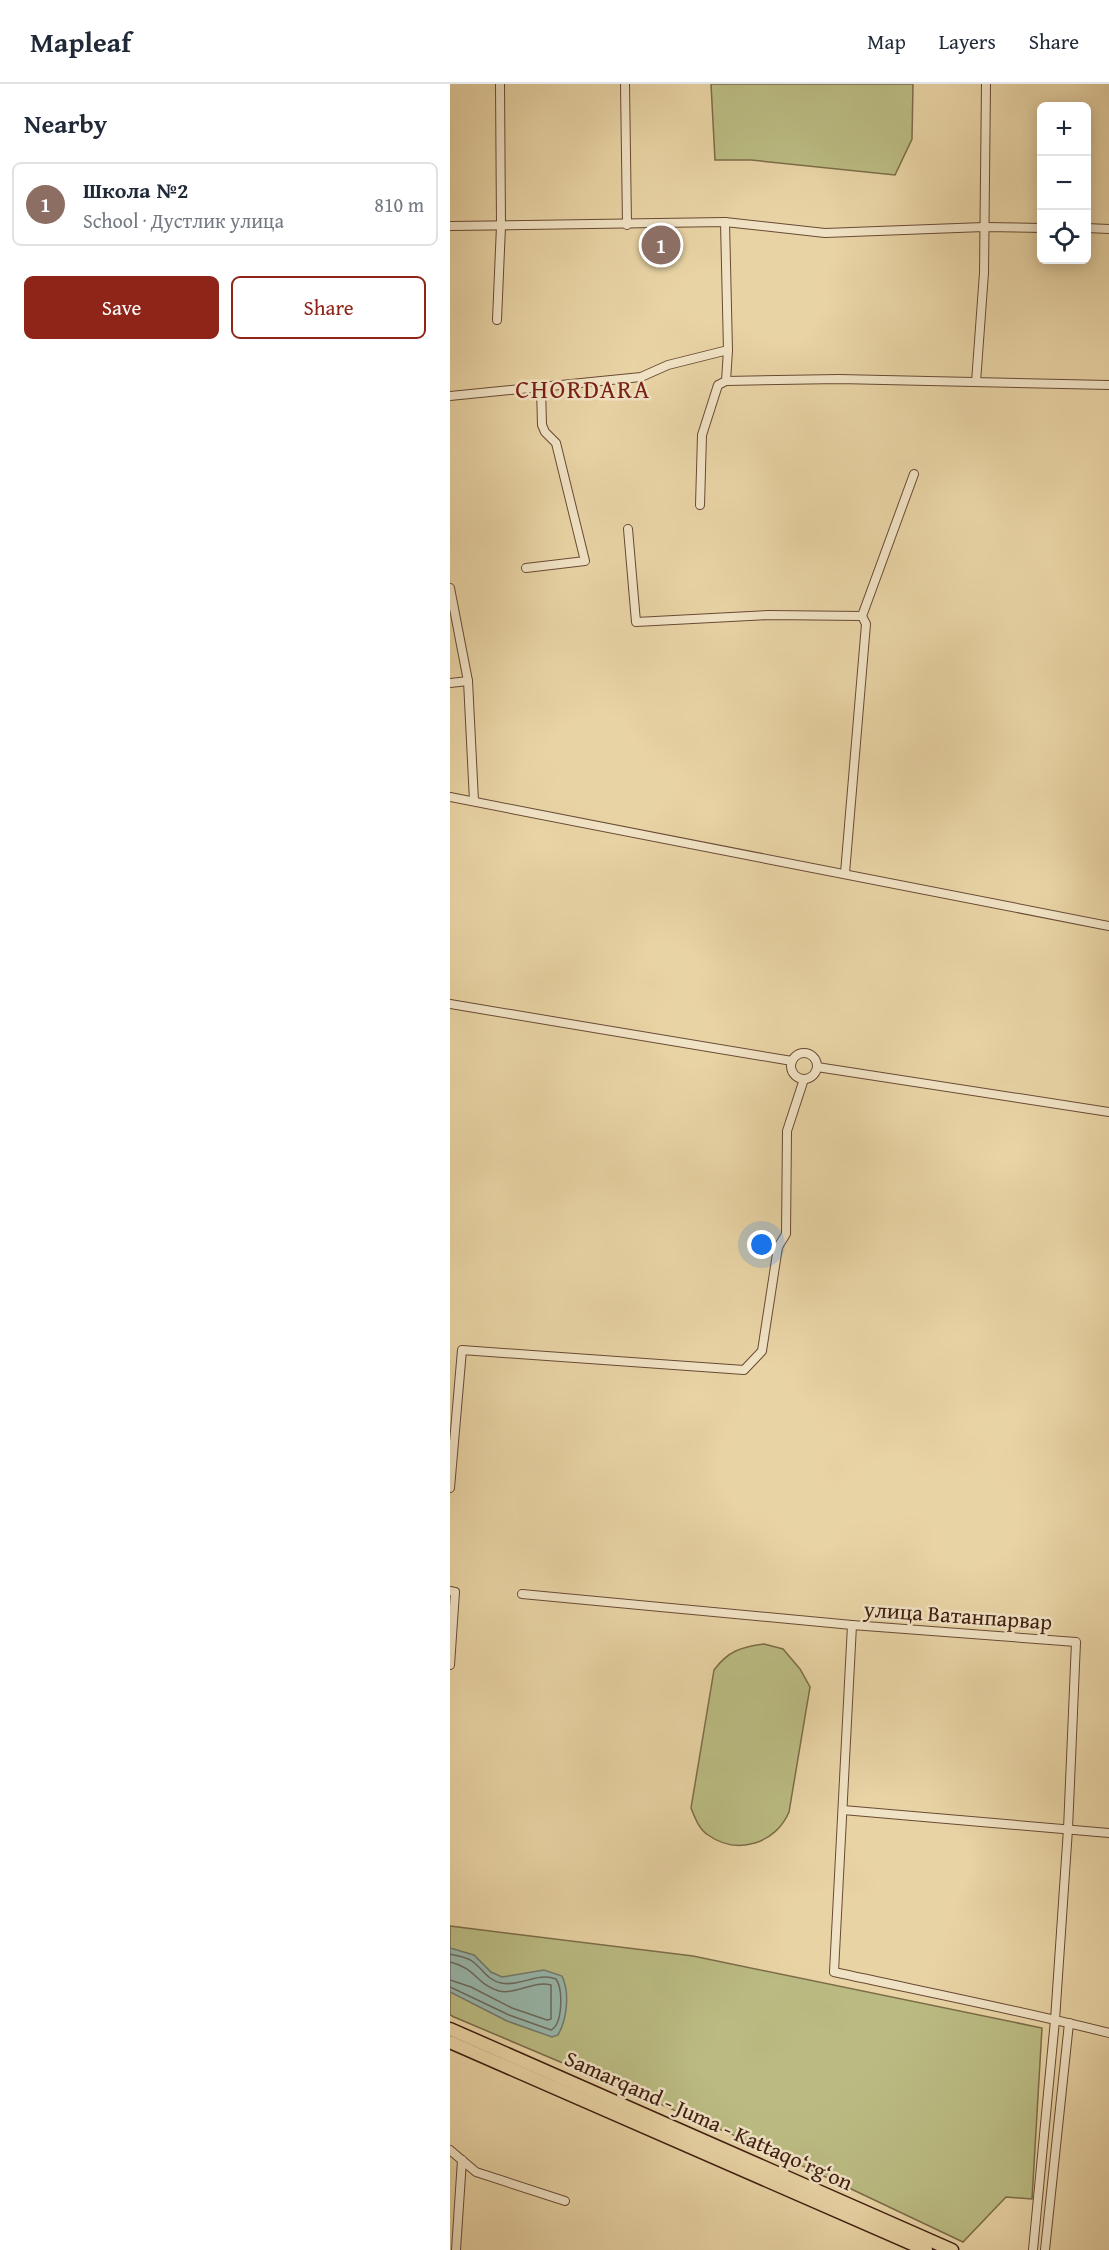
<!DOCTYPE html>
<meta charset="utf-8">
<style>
body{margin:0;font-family:"Gentium Book Plus",serif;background:#f6f6f7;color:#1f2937}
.controls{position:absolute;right:18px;top:18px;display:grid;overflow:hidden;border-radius:9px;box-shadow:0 3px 15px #0003}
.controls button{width:54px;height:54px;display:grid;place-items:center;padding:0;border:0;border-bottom:2px solid #e0e1e3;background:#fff;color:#1f2937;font:30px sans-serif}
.you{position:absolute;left:312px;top:1161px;width:21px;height:21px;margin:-15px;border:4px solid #fff;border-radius:50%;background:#1a73e8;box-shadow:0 0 0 9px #1a73e833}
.badge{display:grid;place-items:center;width:39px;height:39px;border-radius:50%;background:#8f2418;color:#fff;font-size:20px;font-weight:700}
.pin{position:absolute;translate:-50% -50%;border:3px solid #fff;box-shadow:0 2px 6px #0006}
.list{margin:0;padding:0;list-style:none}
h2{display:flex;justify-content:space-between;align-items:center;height:78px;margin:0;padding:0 24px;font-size:26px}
h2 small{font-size:20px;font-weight:400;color:#747a83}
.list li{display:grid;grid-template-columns:39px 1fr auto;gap:18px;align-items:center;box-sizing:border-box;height:84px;margin:0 12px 12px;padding:0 12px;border:2px solid #e0e1e3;border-radius:9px}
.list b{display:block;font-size:22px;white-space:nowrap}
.list p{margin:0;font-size:20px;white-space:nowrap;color:#747a83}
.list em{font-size:20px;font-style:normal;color:#747a83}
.actions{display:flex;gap:12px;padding:18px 24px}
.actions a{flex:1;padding:14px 0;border:2px solid #8f2418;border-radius:9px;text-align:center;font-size:21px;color:#8f2418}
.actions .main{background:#8f2418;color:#fff}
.icon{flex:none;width:33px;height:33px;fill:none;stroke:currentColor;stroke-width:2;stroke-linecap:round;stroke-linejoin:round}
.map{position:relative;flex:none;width:659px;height:2166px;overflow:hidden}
header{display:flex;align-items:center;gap:36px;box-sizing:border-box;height:84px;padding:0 30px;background:#fff;border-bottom:2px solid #e0e1e3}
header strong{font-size:28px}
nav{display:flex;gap:33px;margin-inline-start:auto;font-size:21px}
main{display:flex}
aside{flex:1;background:#fff}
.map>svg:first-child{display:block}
.green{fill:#babb82;stroke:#7c6c48;stroke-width:1.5}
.water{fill:#98b7ab;stroke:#74796d;stroke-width:1.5}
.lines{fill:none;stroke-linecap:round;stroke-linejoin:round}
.shore{stroke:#6c6a5d;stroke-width:1.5}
.street-casing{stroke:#694a34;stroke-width:10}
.primary-casing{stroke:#3f1d0f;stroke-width:15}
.street{stroke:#f0e2c4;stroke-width:8}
.primary{stroke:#e8d3a4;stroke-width:12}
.labels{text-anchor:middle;stroke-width:5;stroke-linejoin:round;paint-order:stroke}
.street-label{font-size:22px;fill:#3f1d0f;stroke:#f0e2c4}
.quarter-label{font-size:26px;letter-spacing:1.5px;fill:#7a1f14;stroke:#f0e2c4}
</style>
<header>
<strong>Mapleaf</strong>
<nav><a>Map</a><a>Layers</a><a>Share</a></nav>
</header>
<main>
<aside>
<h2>Nearby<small></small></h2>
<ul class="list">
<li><span class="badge" style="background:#8d6e63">1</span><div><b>Школа №2</b><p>School · Дустлик улица</p></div><em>810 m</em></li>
</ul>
<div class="actions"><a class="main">Save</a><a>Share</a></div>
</aside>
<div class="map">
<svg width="659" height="2166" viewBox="0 0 659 2166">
<rect width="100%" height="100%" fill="#e8d3a4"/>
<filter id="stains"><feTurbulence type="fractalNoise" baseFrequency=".00333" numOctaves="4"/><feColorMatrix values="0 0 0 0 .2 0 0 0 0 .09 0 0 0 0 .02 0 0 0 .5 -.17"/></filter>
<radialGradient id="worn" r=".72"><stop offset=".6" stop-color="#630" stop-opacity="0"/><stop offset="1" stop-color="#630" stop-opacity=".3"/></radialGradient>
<!-- green -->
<g class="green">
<polygon points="261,0 463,0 462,55 445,91 301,76 265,76"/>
<path d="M314,1560L333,1565L350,1585L360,1603L339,1728C326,1759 288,1772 258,1751C249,1745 245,1734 241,1724L264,1586C278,1567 291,1563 314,1560Z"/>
<polygon points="0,1842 243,1872 592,1944 582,2115 556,2113 513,2158 321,2067 4,1933 0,1931"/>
</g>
<!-- water -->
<path class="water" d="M0,1864L24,1871L41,1888L52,1893L94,1886L112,1892C120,1909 117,1935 108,1951L102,1953L57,1937L0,1908Z"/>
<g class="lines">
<!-- shore -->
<g class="shore">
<path d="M0,1870C7,1872 16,1873 22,1877C33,1885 37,1896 51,1899C70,1903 87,1888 106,1895C113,1905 113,1940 101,1946L59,1931L0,1903"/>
<path d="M0,1878C26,1884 27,1901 49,1907C66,1911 84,1896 101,1901V1935L97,1936L62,1924L21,1903L0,1896"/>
</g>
<!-- street casing -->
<g class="street-casing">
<g id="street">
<polyline points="175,0 177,141"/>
<polyline points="275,138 278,266"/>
<polyline points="0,142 275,138 375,149 534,143 592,144"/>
<polyline points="636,144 659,145"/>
<polyline points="47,236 51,142 50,0"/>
<polyline points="526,298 534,189 536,0"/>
<polyline points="0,312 191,293 218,281 278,266 276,297 389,295 659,301"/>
<polyline points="250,421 252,351 268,301 276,297"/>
<polyline points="178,445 186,538 319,531 412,532"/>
<polyline points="76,484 135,477 106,359 95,348 92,341 91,303"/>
<polyline points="0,504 18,597 0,599"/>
<polyline points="18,597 24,717"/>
<polyline points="0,713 659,842"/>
<polyline points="395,789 416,540 412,532 464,390"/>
<polyline points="0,920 342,977"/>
<circle cx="354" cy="982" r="13"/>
<polyline points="367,983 659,1028"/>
<polyline points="0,1404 12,1266 294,1286 312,1267 328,1163 336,1150 337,1047 354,995"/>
<polyline points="0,1507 5,1508 0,1581"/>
<polyline points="72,1510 402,1541"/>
<polyline points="393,1726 659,1749"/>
<polyline points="0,2066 26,2088 115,2117"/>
<polyline points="6,2166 12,2076"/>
<path d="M583,2166L605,1936L618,1745L626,1558L402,1541L384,1888C476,1908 568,1926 659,1949"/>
<polyline points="595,2166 619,1939"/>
</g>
</g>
<!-- primary casing -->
<g class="primary-casing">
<g id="primary">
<polyline points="0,1945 502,2166"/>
<polyline points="0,1958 476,2166"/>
</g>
</g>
<!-- street -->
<use href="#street" class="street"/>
<!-- primary -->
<use href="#primary" class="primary"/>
</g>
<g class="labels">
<!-- street labels -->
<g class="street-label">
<text transform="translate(508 1531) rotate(4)" y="8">улица Ватанпарвар</text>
<text transform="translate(259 2036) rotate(24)" y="8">Samarqand - Juma - Kattaqo‘rg‘on</text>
</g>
<!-- quarter labels -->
<g class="quarter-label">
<text x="133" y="314">CHORDARA</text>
</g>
</g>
<rect width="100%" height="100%" filter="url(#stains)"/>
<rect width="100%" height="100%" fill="url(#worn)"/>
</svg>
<div class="controls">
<button>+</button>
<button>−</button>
<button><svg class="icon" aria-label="locate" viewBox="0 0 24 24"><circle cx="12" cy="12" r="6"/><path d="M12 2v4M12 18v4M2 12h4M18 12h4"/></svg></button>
</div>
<div class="you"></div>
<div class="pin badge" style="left:211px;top:161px;background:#8d6e63">1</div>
</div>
</main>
